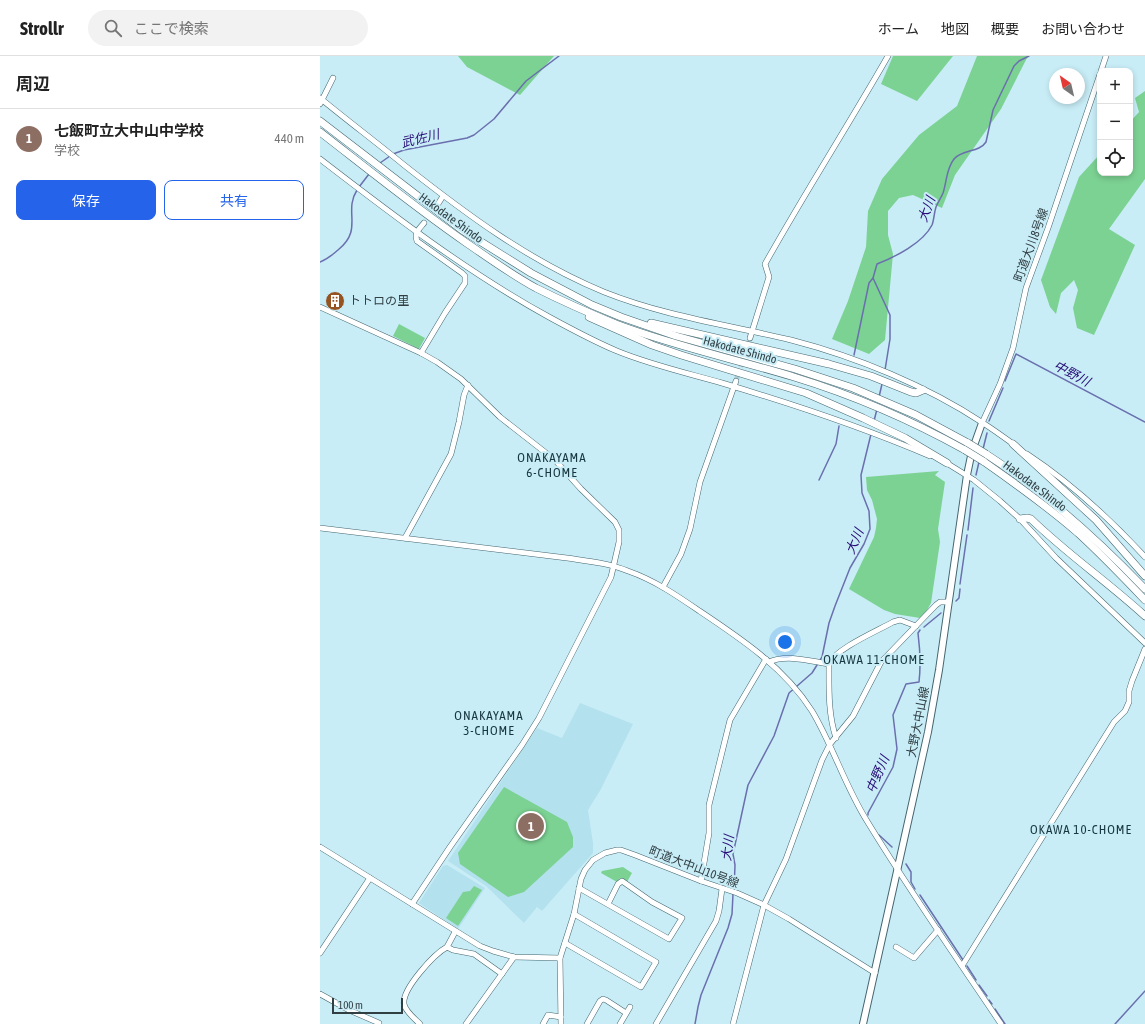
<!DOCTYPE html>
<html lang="ja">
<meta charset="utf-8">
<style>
body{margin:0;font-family:"Asap Condensed","Noto Sans JP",sans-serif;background:#f2f2f2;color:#222}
.controls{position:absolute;right:12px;top:12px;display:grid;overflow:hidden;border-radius:8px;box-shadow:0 2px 6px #0003}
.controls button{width:36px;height:36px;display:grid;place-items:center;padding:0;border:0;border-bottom:1px solid #e0e0e0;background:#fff;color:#222;font:20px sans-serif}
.compass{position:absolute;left:729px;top:12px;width:36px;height:36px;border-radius:50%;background:#fff;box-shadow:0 2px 6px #0003;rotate:326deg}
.scale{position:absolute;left:12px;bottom:10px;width:71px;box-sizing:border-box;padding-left:4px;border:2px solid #313f43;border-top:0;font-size:11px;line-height:14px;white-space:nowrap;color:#313f43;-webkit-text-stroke:3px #c8edf7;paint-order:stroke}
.you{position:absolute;left:465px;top:586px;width:14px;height:14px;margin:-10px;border:3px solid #fff;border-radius:50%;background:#1a73e8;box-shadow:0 0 0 6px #1a73e833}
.badge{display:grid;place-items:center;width:26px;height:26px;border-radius:50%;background:#2563eb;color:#fff;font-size:13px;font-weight:700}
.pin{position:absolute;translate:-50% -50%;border:2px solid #fff;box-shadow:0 1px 4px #0006}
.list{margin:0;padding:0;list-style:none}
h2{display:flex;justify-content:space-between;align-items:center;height:52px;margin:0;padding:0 16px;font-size:17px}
h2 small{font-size:13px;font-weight:400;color:#767676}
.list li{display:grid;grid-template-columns:26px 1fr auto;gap:12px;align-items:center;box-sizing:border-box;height:60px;padding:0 16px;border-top:1px solid #e0e0e0}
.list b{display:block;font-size:15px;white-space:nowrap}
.list p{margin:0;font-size:13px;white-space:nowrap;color:#767676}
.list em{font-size:13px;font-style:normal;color:#767676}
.actions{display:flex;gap:8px;padding:12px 16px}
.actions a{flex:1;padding:9px 0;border:1px solid #2563eb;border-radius:8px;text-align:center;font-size:14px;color:#2563eb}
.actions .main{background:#2563eb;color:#fff}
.icon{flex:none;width:22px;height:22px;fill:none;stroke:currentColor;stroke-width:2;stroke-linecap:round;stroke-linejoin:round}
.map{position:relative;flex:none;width:825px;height:968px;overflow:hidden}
header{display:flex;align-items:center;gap:24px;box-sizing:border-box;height:56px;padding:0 20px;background:#fff;border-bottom:1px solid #e0e0e0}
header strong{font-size:19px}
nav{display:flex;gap:22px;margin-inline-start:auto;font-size:14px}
.search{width:280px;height:36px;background:#f2f2f2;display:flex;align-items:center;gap:10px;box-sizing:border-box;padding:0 14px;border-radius:22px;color:#767676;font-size:15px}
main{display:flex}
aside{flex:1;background:#fff}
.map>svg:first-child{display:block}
.built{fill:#b3e1ee}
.green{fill:#7cd293}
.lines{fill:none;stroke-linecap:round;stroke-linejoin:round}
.stream{stroke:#6a6fae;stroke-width:1.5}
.minor-tunnel{stroke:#aacad3;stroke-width:5;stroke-dasharray:5 2.5;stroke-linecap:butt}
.minor-casing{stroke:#44666f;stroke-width:6}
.major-casing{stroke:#44666f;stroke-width:8}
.highway-casing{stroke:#44666f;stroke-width:8}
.minor{stroke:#fff;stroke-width:5}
.major{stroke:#fff;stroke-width:6}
.highway{stroke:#fff;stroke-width:7}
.highway-bridge-casing{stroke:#44666f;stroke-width:8;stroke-linecap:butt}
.highway-bridge{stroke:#fff;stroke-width:7}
.labels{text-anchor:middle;stroke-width:4;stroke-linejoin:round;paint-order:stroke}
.street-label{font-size:12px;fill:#313f43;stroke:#c8edf7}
.poi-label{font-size:12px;fill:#313f43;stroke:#c8edf7;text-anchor:start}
.water-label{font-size:13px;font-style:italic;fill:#280e77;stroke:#c8edf7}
.neighbourhood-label{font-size:13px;letter-spacing:1px;fill:#183841;stroke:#c8edf7}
</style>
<header>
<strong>Strollr</strong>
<div class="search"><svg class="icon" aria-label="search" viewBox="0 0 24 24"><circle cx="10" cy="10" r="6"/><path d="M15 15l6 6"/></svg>ここで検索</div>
<nav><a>ホーム</a><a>地図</a><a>概要</a><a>お問い合わせ</a></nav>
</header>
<main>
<aside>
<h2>周辺<small></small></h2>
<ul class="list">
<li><span class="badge" style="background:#8d6e63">1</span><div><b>七飯町立大中山中学校</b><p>学校</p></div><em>440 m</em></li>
</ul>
<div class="actions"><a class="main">保存</a><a>共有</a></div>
</aside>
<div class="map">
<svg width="825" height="968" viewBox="0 0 825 968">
<rect width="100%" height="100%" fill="#c8edf7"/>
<!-- built -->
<g class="built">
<polygon points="260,647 313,668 281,733 268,754 273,787 273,797 222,855 217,851 204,867 166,830 128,805 217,672 242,682"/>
<polygon points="127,809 165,832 138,873 99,847 123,810"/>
</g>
<!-- green -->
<g class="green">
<polygon points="138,0 234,0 200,39 147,11"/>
<polygon points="573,0 633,0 597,45 561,28"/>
<polygon points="657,0 708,0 681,53 635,119 622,152 593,139 579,142 568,155 568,179 573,198 565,284 549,298 512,283 528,245 546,191 548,155 562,123 599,79 637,50"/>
<polygon points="825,35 825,123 789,173 815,189 774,279 757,272 753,252 758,234 754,224 741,237 736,258 730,251 721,224 759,121 780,98 780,117 810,117 810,66 819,56 815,42"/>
<polygon points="79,268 105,282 99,293 73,280"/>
<polygon points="619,415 615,419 625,426 618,473 620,486 611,547 606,556 600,562 575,558 564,554 529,533 554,481 556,472 557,463 552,444 547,434 546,421"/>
<polygon points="184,731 247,766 253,781 253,791 204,836 188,841 140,808 138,797"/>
<polygon points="303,811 312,817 307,826 300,822 297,826 281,817 282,815"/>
<polygon points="154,830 162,834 138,870 126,862 143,836 150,835"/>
</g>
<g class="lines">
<!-- stream -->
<g class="stream">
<polyline points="73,98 84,94 147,82 154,79 174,63 206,25 239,0"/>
<polyline points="60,107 70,100"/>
<polyline points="39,131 49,118"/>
<path d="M0,206C8,203 12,199 18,194C44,173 23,156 37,134"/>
<polyline points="534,299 549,227 553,222"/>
<path d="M565,314L570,283V259L553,222L557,208C575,201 603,187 612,169C614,164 614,157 616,151C618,146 621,142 623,137C627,125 626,113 634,103C642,93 659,97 666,86L673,54L694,10L699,5L709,0"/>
<polyline points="685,325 696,298 825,366"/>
<polyline points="559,341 562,328"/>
<polyline points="554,365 557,353"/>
<polyline points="669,365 683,332"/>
<polyline points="663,393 667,377"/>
<polyline points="656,419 659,406"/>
<polyline points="499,424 516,388 519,370"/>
<polyline points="648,474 653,432"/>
<polyline points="640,528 647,479"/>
<polyline points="636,545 639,542 640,533"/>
<polyline points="604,571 621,557"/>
<path d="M548,759V757L573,711L577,693L573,659L586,628L599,626C601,609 600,593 598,577L600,574"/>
<polyline points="559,779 572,791"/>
<polyline points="586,808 591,816 591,826 595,833"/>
<polyline points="414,834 415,809 413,798 428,729 454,680 469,637 492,617 502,601 509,567 515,550 530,512 544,488 550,473 549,455 542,437 541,419 551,378"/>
<polyline points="600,839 643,904"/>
<polyline points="647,910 656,924"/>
<polyline points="659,929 667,940"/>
<polyline points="669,944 672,948"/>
<polyline points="675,953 685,968"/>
<polyline points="375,968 378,951 381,939 408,872 412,858 413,838"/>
<polyline points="795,968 825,935"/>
</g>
<!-- minor-tunnel -->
<polyline class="minor-tunnel" points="416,325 430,282"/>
<!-- minor casing -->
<g class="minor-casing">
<g id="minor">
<polyline points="781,15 786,0"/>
<path d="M0,42C28,65 56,86 84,109C146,158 209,205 284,236C344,260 408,269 471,284C537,301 607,330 663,367C674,374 685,382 696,390"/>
<polyline points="0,48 13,22"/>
<path d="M0,103C74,160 147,216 229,261C251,273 273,285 297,295C331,309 367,317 402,327C473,348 542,371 610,400"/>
<polyline points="118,148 123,140"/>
<polyline points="0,251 101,297 117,306 141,323 180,361 235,404 261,433 295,466 299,474 299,486 291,521 219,662 202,689 130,791 92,848"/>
<path d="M430,282L449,221L445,208C484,138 528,70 568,0"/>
<path d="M101,297L125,257L145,227V220L142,217L97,185C94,177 99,173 104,167"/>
<polyline points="662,367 680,328 693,292 706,232 728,172 780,18"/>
<path d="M707,398C751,427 790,463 825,501"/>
<polyline points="625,406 654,424 680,445 700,463 736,502 825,587"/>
<path d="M0,472L247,502C267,505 289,507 308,515C334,524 356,539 378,554C420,582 464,611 492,655C513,690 525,730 547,765C589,834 636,901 681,968"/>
<polyline points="85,482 131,398 139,366 144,339 148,329"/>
<polyline points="343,531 361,498 370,473 380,426 416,325"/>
<path d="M449,606C467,598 490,605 509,608"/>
<path d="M516,682C508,658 509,633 509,608C515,593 557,575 573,566L580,564L596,570"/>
<polyline points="0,791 160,890 173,895 194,901 240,902"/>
<polyline points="381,825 389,777 389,749 410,664 446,603"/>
<polyline points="259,832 349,883 362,862 332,846 302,825 298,828 288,848"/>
<polyline points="245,887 321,931 336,906 254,858"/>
<polyline points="127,891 135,876"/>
<polyline points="576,891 594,902 618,874"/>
<polyline points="0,897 50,822"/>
<polyline points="642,910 794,666 805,655 809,646 809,635 812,625 825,593"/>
<polyline points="0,938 29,954 59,967 58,968"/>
<path d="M100,968C95,963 85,955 84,948C82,933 114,898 127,891L133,894L154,898L182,918"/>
<polyline points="146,968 194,901"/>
<polyline points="223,968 228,959 241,961"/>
<polyline points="241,968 240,902 254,858 261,823 265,814 273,804 285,797 297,794 301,794 315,799 381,825 417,837 444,849 469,863 555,917"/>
<polyline points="267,968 280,945 283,943 286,944 306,957"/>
<polyline points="300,968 310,951"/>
<polyline points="336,968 396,865 399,855 402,833"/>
<polyline points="413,968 444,849 466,803 502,704 510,688 533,660 561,606 616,549 620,546 628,546"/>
</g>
</g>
<!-- major casing -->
<g class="major-casing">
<polyline id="major" points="543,968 608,676 619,614 647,419 652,395 662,367"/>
</g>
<!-- highway casing -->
<g class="highway-casing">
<g id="highway">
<polyline points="0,65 142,174 211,217 272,249 301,261 356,280 475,313 533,332 596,359 648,387"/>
<path d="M0,76C49,114 97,153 148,188C170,203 192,219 216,232C242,245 269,257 296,268C354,290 415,303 474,321C536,340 589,363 645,394"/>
<polyline points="269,261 332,289 361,299 486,337 543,362 585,382 627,407"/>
<polyline points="331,267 509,308 551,320 591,336 596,337 603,334"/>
<polyline points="693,388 776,464 825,520"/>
<path d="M666,398C725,436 776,482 825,533"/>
<path d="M663,405C696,428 728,451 758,477C781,498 803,521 825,544"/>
<path d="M700,463L707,462L711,463C747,498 788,526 825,560"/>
</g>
</g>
<!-- minor -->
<use href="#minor" class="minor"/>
<!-- major -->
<use href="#major" class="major"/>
<!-- highway -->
<use href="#highway" class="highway"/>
<!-- highway-bridge casing -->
<g class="highway-bridge-casing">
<g id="highway-bridge">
<polyline points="648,387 666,398"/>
<polyline points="645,394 663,405"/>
</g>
</g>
<!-- highway-bridge -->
<use href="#highway-bridge" class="highway-bridge"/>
</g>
<!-- icons -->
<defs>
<g id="building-disc" transform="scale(1)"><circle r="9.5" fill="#955321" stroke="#c8edf7"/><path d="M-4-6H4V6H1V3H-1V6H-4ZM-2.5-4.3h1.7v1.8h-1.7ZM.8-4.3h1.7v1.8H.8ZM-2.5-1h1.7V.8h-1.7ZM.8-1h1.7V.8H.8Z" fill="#fff"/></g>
</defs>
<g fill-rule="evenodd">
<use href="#building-disc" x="15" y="245"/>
</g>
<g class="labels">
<!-- street labels -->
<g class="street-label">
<text transform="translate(131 162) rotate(36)" y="4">Hakodate Shindo</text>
<text transform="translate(711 189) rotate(-70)" y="4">町道大川8号線</text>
<text transform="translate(420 294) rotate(15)" y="4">Hakodate Shindo</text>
<text transform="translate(715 430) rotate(37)" y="4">Hakodate Shindo</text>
<text transform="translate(598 666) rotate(-79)" y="4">大野大中山線</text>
<text transform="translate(374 811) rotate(21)" y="4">町道大中山10号線</text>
</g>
<!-- poi labels -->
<g class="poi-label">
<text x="29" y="249">トトロの里</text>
</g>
<!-- water labels -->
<g class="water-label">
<text transform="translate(100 82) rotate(-14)" y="5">武佐川</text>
<text transform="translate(606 153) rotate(-70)" y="5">大川</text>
<text transform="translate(752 317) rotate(28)" y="5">中野川</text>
<text transform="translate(534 485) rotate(-67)" y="5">大川</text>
<text transform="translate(557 718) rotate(-67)" y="5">中野川</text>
<text transform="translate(407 792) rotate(-83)" y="5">大川</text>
</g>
<!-- neighbourhood labels -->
<g class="neighbourhood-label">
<text x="232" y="406">ONAKAYAMA<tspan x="232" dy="15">6-CHOME</tspan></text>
<text x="554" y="608">OKAWA 11-CHOME</text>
<text x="169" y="664">ONAKAYAMA<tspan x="169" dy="15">3-CHOME</tspan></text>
<text x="761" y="778">OKAWA 10-CHOME</text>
</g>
</g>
</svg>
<div class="controls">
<button>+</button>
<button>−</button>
<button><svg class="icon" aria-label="locate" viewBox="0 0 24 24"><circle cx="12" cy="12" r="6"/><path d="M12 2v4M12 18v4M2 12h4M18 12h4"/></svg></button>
</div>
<svg class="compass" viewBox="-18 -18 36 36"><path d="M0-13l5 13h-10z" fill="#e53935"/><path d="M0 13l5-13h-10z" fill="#767676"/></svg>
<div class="scale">100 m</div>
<div class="you"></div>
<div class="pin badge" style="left:211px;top:770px;background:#8d6e63">1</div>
</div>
</main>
